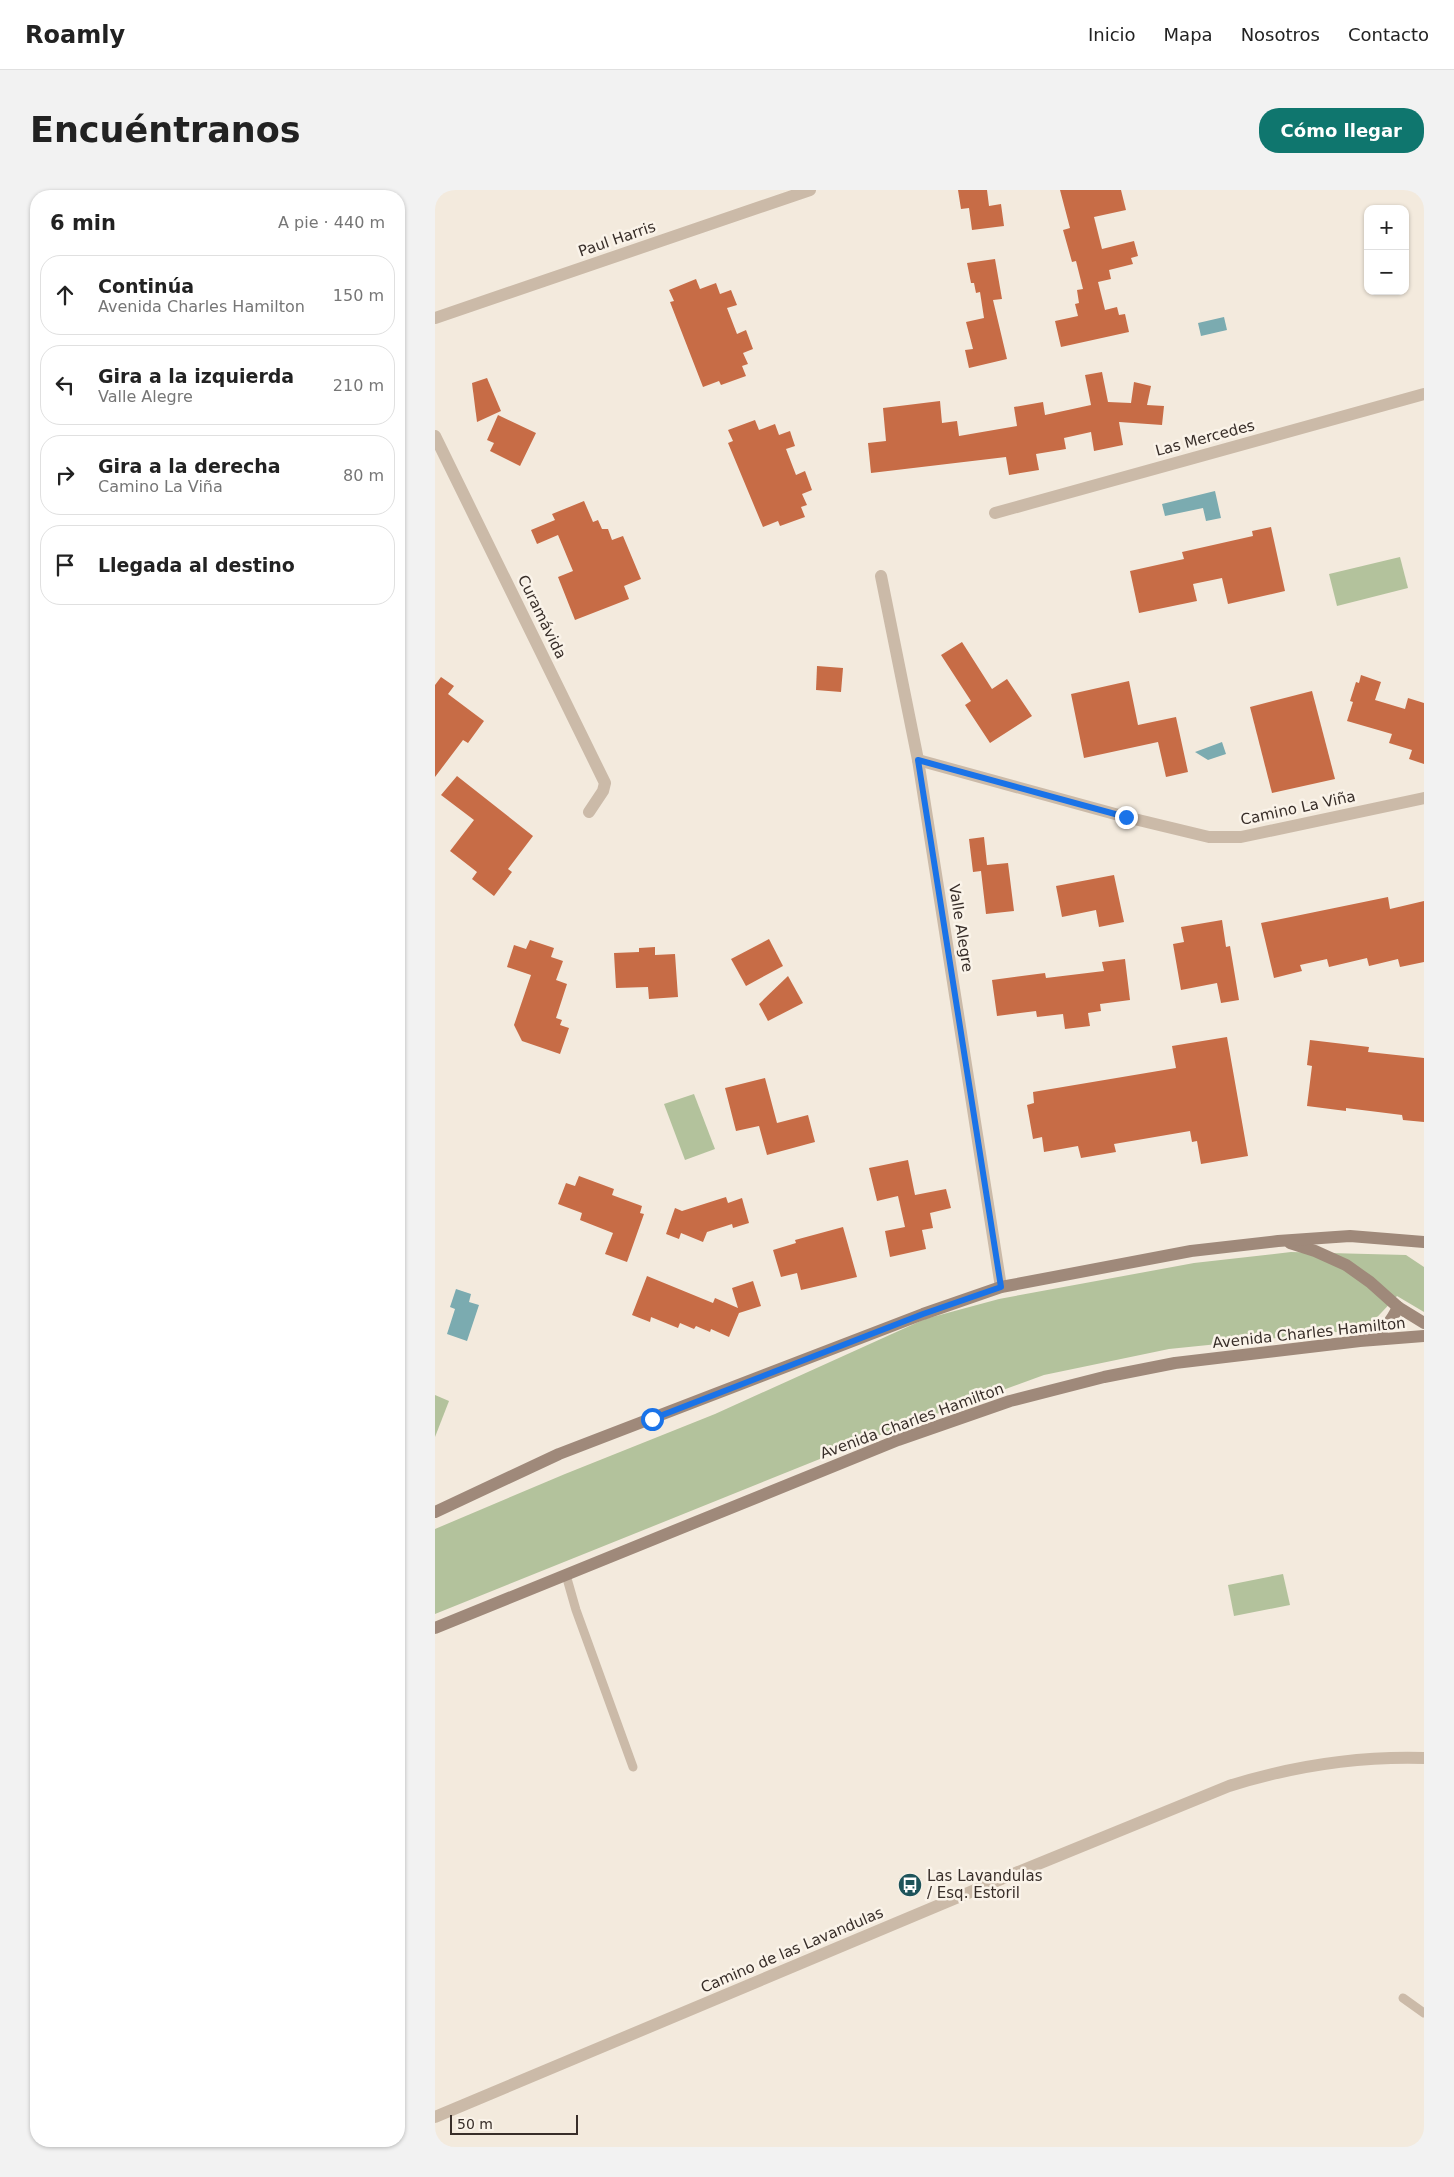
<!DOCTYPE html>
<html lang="es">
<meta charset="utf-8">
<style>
body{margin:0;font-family:"DejaVu Sans",sans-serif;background:#f2f2f2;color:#222}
.controls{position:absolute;right:15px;top:15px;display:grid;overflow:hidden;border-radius:10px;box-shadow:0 1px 4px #0004}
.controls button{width:45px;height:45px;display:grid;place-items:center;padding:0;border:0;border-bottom:1px solid #e0e0e0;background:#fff;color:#222;font:25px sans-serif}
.scale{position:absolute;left:15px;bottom:12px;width:128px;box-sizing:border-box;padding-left:5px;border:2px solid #382e29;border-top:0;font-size:14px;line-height:18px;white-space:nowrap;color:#382e29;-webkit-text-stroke:4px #faf3e9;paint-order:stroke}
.stop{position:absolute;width:15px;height:15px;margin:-11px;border:4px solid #1a73e8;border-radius:50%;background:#fff}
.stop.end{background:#1a73e8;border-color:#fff;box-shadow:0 1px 5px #0008}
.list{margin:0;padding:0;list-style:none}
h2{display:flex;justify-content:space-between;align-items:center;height:65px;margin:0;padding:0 20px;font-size:21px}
h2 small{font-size:16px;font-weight:400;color:#767676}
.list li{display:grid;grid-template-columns:32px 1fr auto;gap:15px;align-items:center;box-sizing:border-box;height:80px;margin:0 10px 10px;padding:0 10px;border:1px solid #e0e0e0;border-radius:20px}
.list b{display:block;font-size:19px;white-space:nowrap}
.list p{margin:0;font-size:16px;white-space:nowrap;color:#767676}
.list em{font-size:16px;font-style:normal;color:#767676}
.icon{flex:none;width:28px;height:28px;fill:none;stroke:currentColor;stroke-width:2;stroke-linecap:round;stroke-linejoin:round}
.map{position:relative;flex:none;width:989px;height:1957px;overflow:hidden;border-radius:20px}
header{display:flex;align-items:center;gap:30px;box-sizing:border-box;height:70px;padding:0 25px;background:#fff;border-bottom:1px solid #e0e0e0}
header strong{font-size:24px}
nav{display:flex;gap:28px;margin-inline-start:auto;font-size:18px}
.intro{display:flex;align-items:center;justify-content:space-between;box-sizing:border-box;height:120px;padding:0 30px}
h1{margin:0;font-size:35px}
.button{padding:12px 22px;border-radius:20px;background:#0f766e;color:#fff;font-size:18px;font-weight:700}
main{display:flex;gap:30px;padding:0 30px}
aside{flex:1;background:#fff;border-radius:20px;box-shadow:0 1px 4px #0004}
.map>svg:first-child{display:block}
.green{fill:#b3c29c}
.water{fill:#7babb0}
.building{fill:#c76c46}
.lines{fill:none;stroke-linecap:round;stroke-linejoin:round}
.service{stroke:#cbbaa8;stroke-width:9}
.minor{stroke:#cbbaa8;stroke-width:12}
.tertiary{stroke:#cbbaa8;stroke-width:12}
.secondary{stroke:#9f897a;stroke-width:12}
.route{stroke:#1a73e8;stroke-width:6}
.labels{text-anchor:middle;stroke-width:5;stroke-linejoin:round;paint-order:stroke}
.street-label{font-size:15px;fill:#382e29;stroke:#faf3e9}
.poi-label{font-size:15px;fill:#382e29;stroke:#faf3e9;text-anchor:start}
</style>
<header>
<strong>Roamly</strong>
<nav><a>Inicio</a><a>Mapa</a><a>Nosotros</a><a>Contacto</a></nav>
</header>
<div class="intro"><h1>Encuéntranos</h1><a class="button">Cómo llegar</a></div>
<main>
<aside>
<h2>6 min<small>A pie · 440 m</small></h2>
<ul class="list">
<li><svg class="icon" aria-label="ahead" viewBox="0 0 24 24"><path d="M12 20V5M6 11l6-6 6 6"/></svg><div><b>Continúa</b><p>Avenida Charles Hamilton</p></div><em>150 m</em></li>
<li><svg class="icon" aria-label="left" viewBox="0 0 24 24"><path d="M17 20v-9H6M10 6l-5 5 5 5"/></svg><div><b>Gira a la izquierda</b><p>Valle Alegre</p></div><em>210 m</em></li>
<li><svg class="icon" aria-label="right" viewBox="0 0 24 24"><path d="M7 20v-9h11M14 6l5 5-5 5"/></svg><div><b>Gira a la derecha</b><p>Camino La Viña</p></div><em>80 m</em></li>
<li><svg class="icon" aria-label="arrive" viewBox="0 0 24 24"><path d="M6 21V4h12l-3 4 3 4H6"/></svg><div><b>Llegada al destino</b></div></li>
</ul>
</aside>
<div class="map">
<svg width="989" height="1957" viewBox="0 0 989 1957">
<rect width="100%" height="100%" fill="#f3eadd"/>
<!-- green -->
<g class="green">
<polygon points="965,367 973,398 902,416 894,384"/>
<polygon points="259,904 280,959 250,970 229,914"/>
<polygon points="856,1062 971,1065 989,1077 989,1122 962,1106 931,1139 734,1159 609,1185 457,1240 0,1424 0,1339 130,1284 280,1224 490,1129 564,1109 759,1073"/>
<polygon points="0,1205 14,1211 0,1247"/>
<polygon points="848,1384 855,1415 799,1426 793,1395"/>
</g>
<!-- water -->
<g class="water">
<polygon points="789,127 792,140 766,146 763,133"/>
<polygon points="780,301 786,328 771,331 768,318 730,326 727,314"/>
<polygon points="787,552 791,564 773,570 760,562"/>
<polygon points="21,1099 36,1104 34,1112 44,1115 32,1151 12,1144 20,1119 15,1117"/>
</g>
<!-- building -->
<g class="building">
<polygon points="523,0 552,0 554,16 566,14 569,36 537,40 534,18 526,19"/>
<polygon points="625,0 686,0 691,20 659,27 667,59 699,51 703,66 696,68 698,74 674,80 676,89 663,92 670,120 682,117 684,125 690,124 694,142 626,157 620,131 643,126 640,114 644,113 642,100 648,99 641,71 637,72 628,40 635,38"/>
<polygon points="560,69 567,109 558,110 572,169 534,178 530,160 538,159 531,132 549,128 545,102 541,103 539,93 536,93 532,73"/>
<polygon points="261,89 265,99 281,93 285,104 296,100 302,115 292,118 302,144 311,140 318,159 308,163 313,174 307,176 311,186 286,195 284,191 268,197 235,112 239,111 234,100"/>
<polygon points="667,182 673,212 696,213 699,192 716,196 712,215 729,216 727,235 684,232 688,255 659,261 656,242 629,248 631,259 601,264 604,280 574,285 571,267 436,283 433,253 451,251 448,218 505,211 507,233 522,231 524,246 582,236 579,217 608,212 610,225 656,215 650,185"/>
<polygon points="52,188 66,221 42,232 37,193"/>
<polygon points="63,225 101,243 85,276 55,261 59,253 52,250"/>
<polygon points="320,230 324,240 340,234 344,245 355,241 360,256 351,259 361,285 370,281 377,300 367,304 372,315 366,317 370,327 345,336 343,331 328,337 293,253 298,251 293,240"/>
<polygon points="149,311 158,332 163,330 167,339 173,339 177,350 188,346 206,389 189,396 194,409 140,430 123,387 138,381 123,345 102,354 96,340 120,330 117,324"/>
<polygon points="836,337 850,401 793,414 787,388 758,394 762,411 704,423 695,381 749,369 747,362 818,346 817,341"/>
<polygon points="527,452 557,499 572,489 597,526 555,553 530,515 536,511 506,465"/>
<polygon points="382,476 408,478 406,502 381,500"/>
<polygon points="926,485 946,492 940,510 970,519 973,508 989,513 989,574 974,569 977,560 954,553 957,544 912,531 918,512 915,511 921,492 924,493"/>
<polygon points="6,487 19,496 13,504 49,531 33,553 28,550 0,587 0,495"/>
<polygon points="694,491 703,535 741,527 753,582 731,587 723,552 649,568 636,504"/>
<polygon points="877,501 900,589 837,603 815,517"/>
<polygon points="22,586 98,646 73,679 77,682 59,706 37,689 42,682 15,661 39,630 6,605"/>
<polygon points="549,647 552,675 573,673 579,721 551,724 546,681 538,682 534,649"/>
<polygon points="679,685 689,732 664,737 661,720 627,727 621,696"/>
<polygon points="953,707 955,719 989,711 989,772 965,777 963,769 934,776 932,768 894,777 892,769 865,775 867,781 839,788 826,733"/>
<polygon points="787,730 791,757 795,756 804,810 786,813 782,793 746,800 738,754 749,752 746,737"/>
<polygon points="334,749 348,776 311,796 296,769"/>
<polygon points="95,750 119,758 116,767 128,771 121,790 132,794 121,828 127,830 125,835 134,838 125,864 87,851 79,835 96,785 72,777 79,755 91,759"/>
<polygon points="220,757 220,765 240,764 243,807 214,809 213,797 181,798 179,763 204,762 204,758"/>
<polygon points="690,769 695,810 665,814 666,821 653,823 655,836 630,839 628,824 602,827 601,821 562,826 557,790 610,783 611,788 669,781 667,772"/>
<polygon points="353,786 368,813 333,831 324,814"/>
<polygon points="792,847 813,966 766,974 762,951 757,952 755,941 679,954 681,962 646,968 643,956 609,962 607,947 598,949 592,915 599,913 598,902 741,878 737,856"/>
<polygon points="875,850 934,857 933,862 989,868 989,932 968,930 967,925 911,918 911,921 872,916 877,876 872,875"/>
<polygon points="330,888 342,933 373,925 380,952 332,965 324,936 301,941 290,898"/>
<polygon points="473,970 480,1005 511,999 516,1018 495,1023 498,1038 487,1040 491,1059 455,1067 450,1041 470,1037 463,1006 442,1011 434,978"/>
<polygon points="144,986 179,999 177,1005 207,1016 205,1023 209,1024 192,1072 170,1064 178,1043 145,1030 147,1023 123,1014 131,993 140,996"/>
<polygon points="291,1007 293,1013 307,1008 314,1033 298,1038 297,1034 272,1042 268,1052 246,1043 244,1049 231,1044 240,1018 247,1021"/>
<polygon points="408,1037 422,1087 366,1100 362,1083 346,1087 338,1060 361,1053 360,1050"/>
<polygon points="212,1086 278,1113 280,1108 303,1118 297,1098 318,1091 326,1116 304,1123 294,1147 276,1139 275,1142 261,1136 259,1139 245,1133 243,1138 216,1127 215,1132 197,1125"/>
</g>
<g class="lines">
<!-- service -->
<g class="service">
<polyline points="131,1385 141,1420 198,1577"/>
<polyline points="968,1808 989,1823"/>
</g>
<!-- minor -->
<g class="minor">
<polyline points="0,246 170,593 168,601 154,622"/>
<polyline points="560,323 989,204"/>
<polyline points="446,386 483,570 566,1097"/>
<polyline points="483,570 691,627 774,647 806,647 989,608"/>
<path d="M0,1927L571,1687L794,1596C858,1576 922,1566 989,1568"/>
</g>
<!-- tertiary -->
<polyline class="tertiary" points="0,128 375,0"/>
<!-- secondary -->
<g class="secondary">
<polyline points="855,1053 880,1061 911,1075 935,1092 963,1117 989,1133"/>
<path d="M933,1149C948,1142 956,1132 963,1117"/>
<polyline points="0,1322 124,1264 488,1124 566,1097 756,1061 843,1051 915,1046 989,1052"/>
<polyline points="0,1438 463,1250 575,1211 669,1187 740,1173 925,1151 989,1146"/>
</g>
</g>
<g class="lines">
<!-- route -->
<polyline class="route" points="217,1229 488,1124 566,1097 483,570 691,627"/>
</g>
<!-- icons -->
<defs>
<g id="bus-disc" transform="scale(1.25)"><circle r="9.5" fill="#1d535a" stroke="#faf3e9"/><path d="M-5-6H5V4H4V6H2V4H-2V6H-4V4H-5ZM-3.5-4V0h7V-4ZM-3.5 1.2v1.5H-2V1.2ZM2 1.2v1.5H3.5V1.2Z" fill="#fff"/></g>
</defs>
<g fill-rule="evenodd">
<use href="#bus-disc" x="475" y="1695"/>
</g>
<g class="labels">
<!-- street labels -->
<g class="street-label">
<text transform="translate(182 49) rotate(-19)" y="5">Paul Harris</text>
<text transform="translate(770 248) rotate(-15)" y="5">Las Mercedes</text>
<text transform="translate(107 427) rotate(64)" y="5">Curamávida</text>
<text transform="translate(863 618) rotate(-12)" y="5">Camino La Viña</text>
<text transform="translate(526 738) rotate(81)" y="5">Valle Alegre</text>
<text transform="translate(874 1143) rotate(-6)" y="5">Avenida Charles Hamilton</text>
<text transform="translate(477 1231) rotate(-20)" y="5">Avenida Charles Hamilton</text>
<text transform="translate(357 1760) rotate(-23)" y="5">Camino de las Lavandulas</text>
</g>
<!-- poi labels -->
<g class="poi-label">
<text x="492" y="1691">Las Lavandulas<tspan x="492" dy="17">/ Esq. Estoril</tspan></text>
</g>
</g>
</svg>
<div class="controls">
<button>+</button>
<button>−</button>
</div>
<div class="scale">50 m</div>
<div class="stop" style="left:217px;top:1229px"></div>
<div class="stop end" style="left:691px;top:627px"></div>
</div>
</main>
